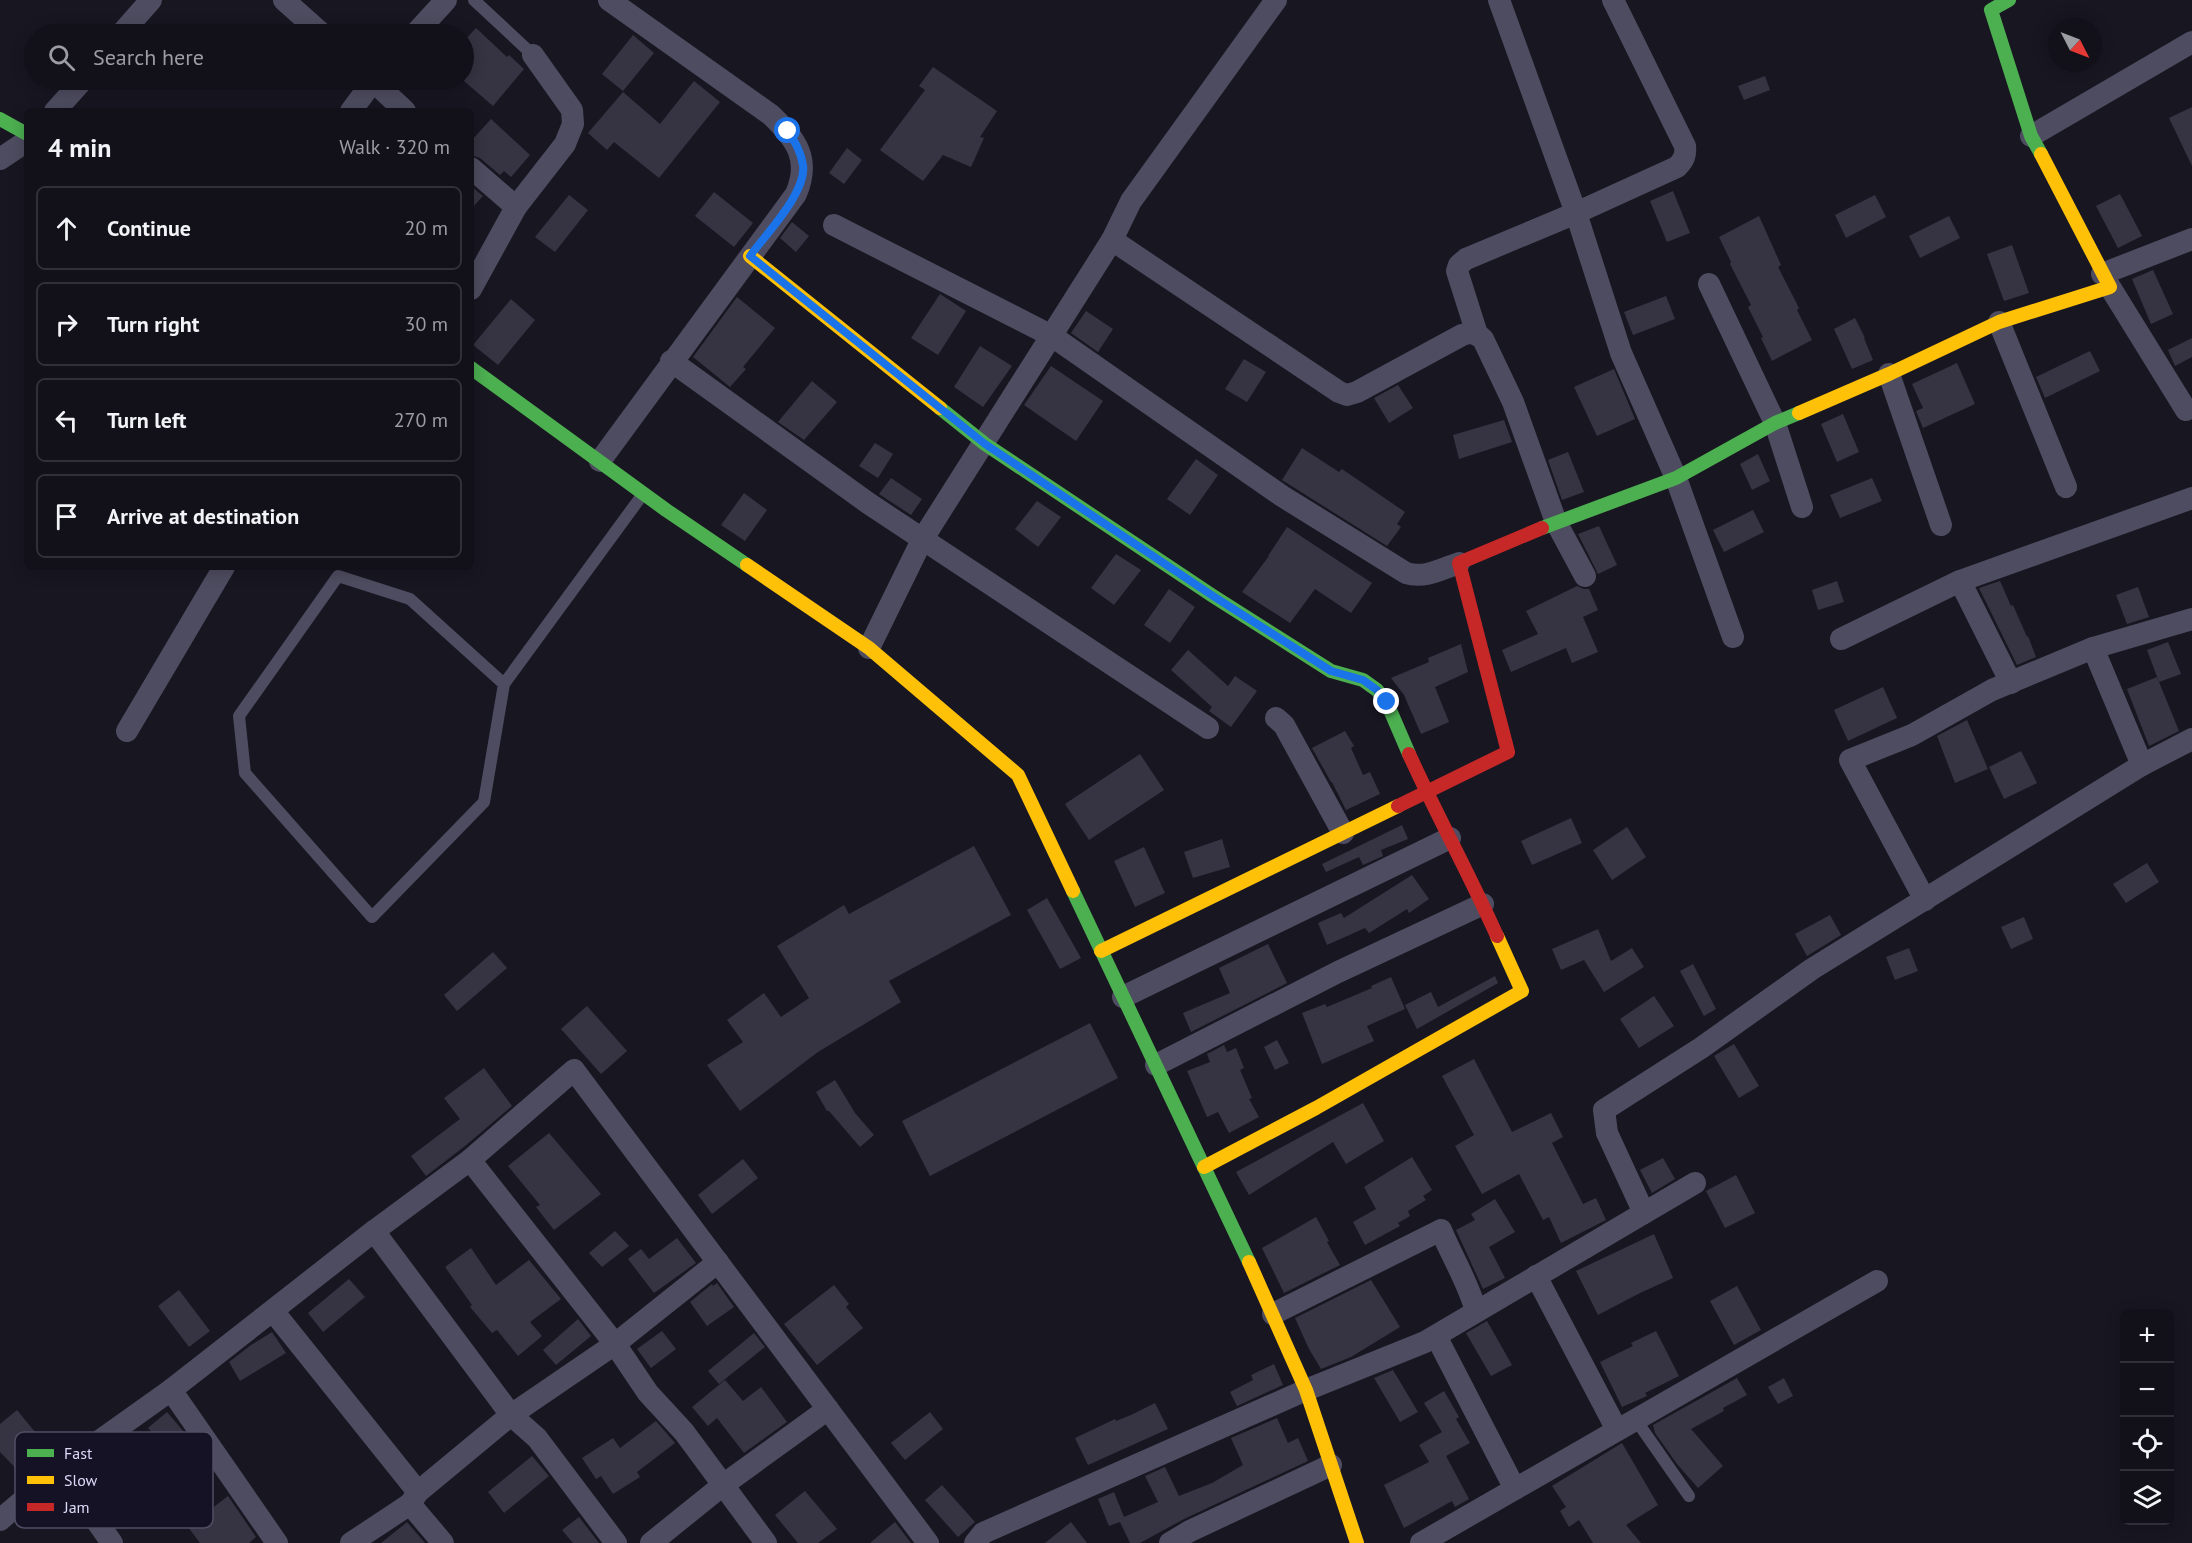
<!DOCTYPE html>
<meta charset="utf-8">
<style>
body{margin:0;font-family:"PT Sans",sans-serif;background:#1f1e26;color:#f1f3f6}
.controls{position:absolute;right:18px;bottom:18px;display:grid;overflow:hidden;border-radius:9px;box-shadow:0 3px 15px #0003}
.controls button{width:54px;height:54px;display:grid;place-items:center;padding:0;border:0;border-bottom:2px solid #313038;background:#121019;color:#f1f3f6;font:30px sans-serif}
.compass{position:absolute;left:2048px;top:18px;width:54px;height:54px;border-radius:50%;background:#121019;box-shadow:0 3px 15px #0003;rotate:132deg}
.stop{position:absolute;width:18px;height:18px;margin:-14px;border:4px solid #1a73e8;border-radius:50%;background:#fff}
.stop.end{background:#1a73e8;border-color:#fff;box-shadow:0 2px 6px #0008}
.list{margin:0;padding:0;list-style:none}
h2{display:flex;justify-content:space-between;align-items:center;height:78px;margin:0;padding:0 24px;font-size:26px}
h2 small{font-size:20px;font-weight:400;color:#9c9da2}
.list li{display:grid;grid-template-columns:39px 1fr auto;gap:18px;align-items:center;box-sizing:border-box;height:84px;margin:0 12px 12px;padding:0 12px;border:2px solid #313038;border-radius:9px}
.list b{display:block;font-size:22px;white-space:nowrap}
.list em{font-size:20px;font-style:normal;color:#9c9da2}
.icon{flex:none;width:33px;height:33px;fill:none;stroke:currentColor;stroke-width:2;stroke-linecap:round;stroke-linejoin:round}
.map{position:relative;flex:none;width:2192px;height:1543px;overflow:hidden}
.search{position:absolute;background:#121019;box-shadow:0 3px 15px #0003;left:24px;top:24px;width:450px;height:66px;display:flex;align-items:center;gap:15px;box-sizing:border-box;padding:0 21px;border-radius:33px;color:#9c9da2;font-size:22px}
.panel{position:absolute;background:#121019;box-shadow:0 3px 15px #0003;left:24px;top:108px;width:450px;height:462px;border-radius:9px}
.map>svg:first-child{display:block}
.building{fill:#363442}
.lines{fill:none;stroke-linecap:round;stroke-linejoin:round}
.lane{stroke:#4e4c60;stroke-width:12}
.street{stroke:#4e4c60;stroke-width:22}
.fast{stroke:#4caf50;stroke-width:14}
.slow{stroke:#ffc107;stroke-width:14}
.jam{stroke:#c62828;stroke-width:14}
.route{stroke:#1a73e8;stroke-width:8}
.key{fill:#151225;stroke:#514e65;stroke-width:1.5}
.key-label{font-size:16px;fill:#dddafa}
</style>
<div class="map">
<svg width="2192" height="1543" viewBox="0 0 2192 1543">
<rect width="100%" height="100%" fill="#181621"/>
<!-- building -->
<g class="building">
<polygon points="476,28 507,57 509,55 524,69 493,106 464,81 464,41"/>
<polygon points="633,35 654,53 623,91 602,74"/>
<polygon points="933,67 997,111 980,137 984,138 971,167 943,155 923,181 880,150 925,90 919,86"/>
<polygon points="1765,76 1770,90 1744,100 1738,86"/>
<polygon points="694,81 720,102 659,178 614,142 607,150 588,133 623,92 660,124"/>
<polygon points="2192,107 2192,166 2169,118"/>
<polygon points="491,119 530,155 511,177 504,171 500,175 480,158 471,155 471,141"/>
<polygon points="847,148 862,160 844,184 829,173"/>
<polygon points="471,186 483,196 471,209"/>
<polygon points="1673,191 1690,233 1667,242 1650,201"/>
<polygon points="714,192 753,223 734,247 695,216"/>
<polygon points="2120,194 2142,236 2118,248 2096,206"/>
<polygon points="569,195 588,210 555,252 535,237"/>
<polygon points="1875,195 1886,217 1846,238 1835,215"/>
<polygon points="1759,216 1781,265 1778,267 1799,308 1797,310 1812,340 1772,361 1761,338 1763,337 1748,307 1751,305 1730,264 1731,262 1719,237"/>
<polygon points="1949,216 1960,238 1920,258 1909,236"/>
<polygon points="792,222 809,236 796,252 780,238"/>
<polygon points="2012,245 2029,293 2004,301 1987,254"/>
<polygon points="2153,270 2173,314 2151,324 2132,279"/>
<polygon points="940,294 966,311 938,355 911,338"/>
<polygon points="1666,296 1675,319 1633,335 1624,312"/>
<polygon points="737,297 775,328 743,367 746,369 730,387 693,357"/>
<polygon points="511,299 535,320 498,365 473,345"/>
<polygon points="1086,311 1113,329 1098,352 1071,333"/>
<polygon points="1855,318 1865,338 1864,338 1873,360 1852,369 1834,329"/>
<polygon points="2192,338 2192,357 2175,366 2168,350"/>
<polygon points="980,346 1012,366 983,407 954,387"/>
<polygon points="2090,351 2100,371 2045,398 2036,377"/>
<polygon points="1244,359 1266,372 1247,402 1225,389"/>
<polygon points="1957,363 1975,404 1923,428 1916,411 1923,408 1912,384"/>
<polygon points="1051,366 1103,401 1076,441 1024,405"/>
<polygon points="1614,369 1635,419 1597,436 1574,387"/>
<polygon points="812,381 837,402 804,440 778,422"/>
<polygon points="1398,385 1413,408 1389,423 1374,398"/>
<polygon points="1843,414 1859,452 1837,462 1821,424"/>
<polygon points="1504,420 1512,442 1459,459 1453,435"/>
<polygon points="875,443 893,454 878,478 859,466"/>
<polygon points="1302,448 1339,472 1342,469 1405,512 1397,524 1401,527 1387,546 1282,480"/>
<polygon points="1568,452 1584,492 1562,500 1548,460"/>
<polygon points="1758,454 1770,481 1752,490 1740,464"/>
<polygon points="1196,459 1218,475 1190,515 1167,499"/>
<polygon points="891,478 922,499 911,515 879,494"/>
<polygon points="1872,478 1882,501 1840,518 1830,495"/>
<polygon points="744,493 767,510 745,541 721,525"/>
<polygon points="1037,501 1061,517 1038,547 1015,529"/>
<polygon points="1753,510 1764,532 1724,552 1713,530"/>
<polygon points="1599,526 1617,565 1598,574 1578,534"/>
<polygon points="1287,527 1372,583 1351,613 1315,589 1290,623 1242,592 1269,556 1268,556"/>
<polygon points="1116,554 1141,570 1114,605 1091,588"/>
<polygon points="1837,581 1844,602 1818,610 1812,590"/>
<polygon points="2000,581 2011,606 2013,605 2027,637 2028,636 2036,657 2017,665 1979,588"/>
<polygon points="1577,586 1584,589 1589,589 1598,610 1583,617 1598,652 1572,663 1566,648 1511,672 1502,650 1538,634 1526,611"/>
<polygon points="2138,587 2149,617 2127,624 2116,595"/>
<polygon points="1169,589 1195,607 1170,643 1144,625"/>
<polygon points="2168,642 2181,674 2159,682 2147,650"/>
<polygon points="1461,644 1468,672 1435,687 1449,722 1421,734 1404,695 1391,678 1429,662 1428,658"/>
<polygon points="1188,650 1228,686 1235,676 1257,691 1231,727 1209,711 1212,707 1171,670"/>
<polygon points="2157,677 2179,731 2149,746 2127,689"/>
<polygon points="1883,687 1897,718 1848,741 1834,710"/>
<polygon points="1967,720 1988,769 1955,783 1937,736"/>
<polygon points="1345,731 1354,746 1351,748 1363,775 1370,772 1380,794 1346,810 1332,782 1331,782 1312,748"/>
<polygon points="2021,751 2037,783 2004,799 1989,767"/>
<polygon points="1140,754 1164,790 1089,840 1065,804"/>
<polygon points="1571,818 1582,843 1532,865 1521,841"/>
<polygon points="1402,825 1408,839 1381,850 1383,856 1363,865 1359,857 1326,872 1322,864"/>
<polygon points="1627,827 1646,857 1612,880 1593,850"/>
<polygon points="1222,839 1230,867 1193,878 1184,852"/>
<polygon points="974,846 1011,915 889,981 901,1002 818,1052 740,1111 707,1065 743,1042 727,1020 764,993 781,1017 809,998 777,946 844,905 849,914"/>
<polygon points="1144,847 1165,893 1135,907 1114,861"/>
<polygon points="2147,863 2159,882 2126,903 2113,884"/>
<polygon points="1412,875 1429,899 1409,913 1407,909 1369,933 1365,928 1327,945 1318,923 1341,913 1344,918"/>
<polygon points="1047,898 1081,958 1060,969 1027,910"/>
<polygon points="1830,915 1841,935 1807,956 1795,934"/>
<polygon points="2024,917 2033,939 2011,949 2001,927"/>
<polygon points="1598,929 1611,961 1632,948 1644,967 1604,992 1584,960 1561,970 1552,949"/>
<polygon points="1268,944 1287,983 1191,1032 1183,1013 1230,993 1219,968"/>
<polygon points="1909,948 1918,971 1895,980 1886,957"/>
<polygon points="493,952 507,968 457,1011 444,995"/>
<polygon points="1693,964 1716,1009 1704,1016 1680,971"/>
<polygon points="1495,976 1498,983 1417,1029 1405,1005 1431,992 1438,1007"/>
<polygon points="1391,977 1405,1009 1367,1026 1374,1041 1322,1064 1302,1013 1325,1004 1327,1007 1372,988 1371,986"/>
<polygon points="1654,996 1674,1026 1639,1048 1620,1019"/>
<polygon points="587,1006 627,1051 601,1074 561,1029"/>
<polygon points="1090,1023 1118,1078 930,1176 902,1121"/>
<polygon points="1277,1040 1289,1063 1275,1070 1264,1047"/>
<polygon points="1734,1044 1759,1086 1739,1098 1714,1056"/>
<polygon points="1224,1045 1227,1052 1236,1048 1244,1068 1240,1070 1252,1098 1249,1099 1259,1117 1229,1133 1218,1112 1207,1117 1187,1071 1210,1062 1207,1054"/>
<polygon points="1474,1059 1512,1132 1551,1113 1563,1137 1552,1143 1583,1204 1596,1198 1606,1220 1561,1243 1549,1217 1543,1220 1519,1174 1482,1194 1455,1146 1474,1135 1442,1076"/>
<polygon points="484,1068 512,1106 465,1146 426,1176 411,1156 460,1119 444,1098"/>
<polygon points="835,1080 855,1113 874,1135 860,1147 829,1111 827,1111 816,1092"/>
<polygon points="1363,1103 1384,1141 1346,1164 1333,1142 1249,1195 1236,1172"/>
<polygon points="549,1133 601,1194 554,1230 536,1207 540,1205 508,1166"/>
<polygon points="1412,1157 1432,1190 1423,1196 1426,1200 1408,1211 1410,1216 1398,1223 1400,1226 1365,1245 1353,1222 1376,1209 1364,1187"/>
<polygon points="1663,1158 1675,1179 1652,1193 1640,1170"/>
<polygon points="743,1159 758,1178 712,1214 698,1195"/>
<polygon points="1736,1175 1755,1213 1725,1228 1706,1191"/>
<polygon points="1495,1199 1515,1232 1489,1247 1505,1278 1483,1289 1456,1230 1475,1220 1471,1214"/>
<polygon points="1316,1217 1329,1241 1327,1242 1340,1265 1284,1293 1262,1248"/>
<polygon points="615,1231 629,1246 602,1267 589,1253"/>
<polygon points="1654,1234 1673,1278 1640,1293 1598,1315 1576,1271"/>
<polygon points="677,1238 696,1263 654,1293 628,1259 641,1249 649,1259"/>
<polygon points="471,1248 496,1285 529,1260 561,1299 530,1322 542,1336 518,1356 497,1330 492,1333 470,1307 472,1305 445,1267"/>
<polygon points="349,1279 365,1297 323,1332 308,1313"/>
<polygon points="1371,1280 1400,1327 1351,1357 1321,1369 1309,1349 1295,1318"/>
<polygon points="717,1283 734,1307 707,1326 690,1302 712,1284 713,1286"/>
<polygon points="834,1285 849,1304 846,1307 863,1328 817,1365 784,1324"/>
<polygon points="1737,1286 1761,1330 1734,1345 1710,1301"/>
<polygon points="179,1290 210,1331 189,1347 158,1306"/>
<polygon points="578,1319 591,1336 556,1365 543,1350"/>
<polygon points="1487,1321 1512,1365 1491,1376 1466,1333"/>
<polygon points="662,1331 676,1349 651,1368 637,1349"/>
<polygon points="1656,1331 1679,1376 1645,1393 1647,1396 1622,1407 1600,1362 1633,1346 1631,1343"/>
<polygon points="272,1332 286,1353 240,1381 229,1362 251,1345"/>
<polygon points="754,1333 765,1347 719,1384 708,1371"/>
<polygon points="1274,1364 1283,1385 1237,1406 1230,1392 1253,1380 1251,1375"/>
<polygon points="1393,1370 1418,1412 1400,1422 1374,1378"/>
<polygon points="1737,1378 1747,1395 1723,1408 1724,1411 1691,1429 1723,1466 1698,1488 1677,1464 1655,1433 1653,1425"/>
<polygon points="1784,1378 1793,1396 1778,1404 1768,1387"/>
<polygon points="725,1380 743,1401 761,1387 787,1422 744,1453 717,1418 708,1426 692,1407"/>
<polygon points="1444,1391 1459,1417 1456,1419 1470,1443 1446,1456 1469,1499 1455,1507 1452,1501 1404,1528 1384,1485 1429,1462 1419,1445 1442,1432 1424,1403"/>
<polygon points="1155,1403 1168,1429 1088,1465 1075,1438 1115,1419 1116,1421 1131,1415"/>
<polygon points="17,1410 35,1432 27,1439 49,1461 27,1480 0,1452 0,1424"/>
<polygon points="167,1412 184,1432 165,1448 148,1428"/>
<polygon points="930,1412 943,1429 905,1460 891,1443"/>
<polygon points="1277,1418 1288,1443 1298,1438 1308,1461 1184,1519 1140,1543 1130,1543 1120,1522 1109,1526 1098,1499 1114,1492 1124,1517 1158,1502 1145,1476 1165,1467 1179,1496 1212,1483 1243,1465 1231,1438"/>
<polygon points="656,1421 675,1443 637,1472 640,1477 613,1494 601,1476 596,1479 582,1458 613,1438 620,1448"/>
<polygon points="1622,1443 1658,1505 1626,1525 1641,1543 1593,1543 1579,1520 1569,1527 1560,1511 1566,1507 1552,1486"/>
<polygon points="532,1456 549,1476 504,1513 488,1492"/>
<polygon points="942,1485 975,1522 958,1537 925,1500"/>
<polygon points="805,1491 837,1529 818,1543 798,1543 775,1515"/>
<polygon points="228,1496 256,1537 249,1543 200,1543 188,1527"/>
<polygon points="579,1517 599,1543 573,1543 562,1530"/>
<polygon points="407,1522 425,1543 381,1543 406,1523"/>
<polygon points="895,1522 911,1543 870,1543"/>
<polygon points="1071,1522 1087,1543 1045,1543"/>
</g>
<g class="lines">
<!-- lane -->
<g class="lane">
<polyline points="474,0 533,55"/>
<polyline points="504,684 410,599 338,576 239,716 245,773 372,917 484,802 504,684 643,494"/>
<polyline points="1636,1420 1689,1496"/>
</g>
<!-- street -->
<g class="street">
<polyline points="284,0 322,34"/>
<polyline points="1499,0 1576,213 1621,353 1676,478 1733,637"/>
<polyline points="121,34 151,0"/>
<polyline points="415,34 446,0"/>
<polyline points="372,80 405,111"/>
<polyline points="55,111 83,80"/>
<polyline points="351,111 374,80"/>
<polyline points="2031,136 2192,42"/>
<polyline points="0,159 27,141"/>
<polyline points="471,168 516,207"/>
<path d="M834,225L1052,336L1282,496L1406,573C1424,579 1442,569 1459,563"/>
<path d="M1112,240L1339,392L1347,395L1357,392L1462,335C1471,332 1476,333 1483,339L1513,402L1556,522L1585,576"/>
<polyline points="2102,274 2192,239"/>
<polyline points="1709,284 1775,423 1802,507"/>
<polyline points="2110,287 2186,410"/>
<polyline points="471,289 516,207 565,144 573,124 572,110 533,55"/>
<polyline points="1999,322 2066,487"/>
<path d="M1477,334L1457,271L1459,265L1466,259L1576,213L1677,167C1684,160 1686,155 1685,146L1613,0"/>
<polyline points="671,361 868,503 1208,728"/>
<polyline points="1889,374 1941,525"/>
<path d="M600,461L796,194C811,159 796,139 771,115L609,0"/>
<polyline points="1960,581 2011,683"/>
<polyline points="1841,639 1960,581 2192,498"/>
<polyline points="869,648 922,540 1112,240 1131,201 1276,0"/>
<polyline points="2093,648 2142,765"/>
<polyline points="1276,718 1284,725 1343,833"/>
<polyline points="127,731 224,567"/>
<polyline points="1925,900 1850,760 1912,735 1992,690 2093,648 2192,619"/>
<polyline points="1123,997 1450,838"/>
<polyline points="1156,1065 1338,972 1483,904"/>
<polyline points="470,1160 574,1070 928,1543"/>
<polyline points="1644,1213 1607,1133 1604,1110 1701,1048 1812,969 2142,765 2192,739"/>
<polyline points="374,1231 470,1160 615,1344 648,1393 684,1432 766,1543"/>
<polyline points="1536,1276 1617,1430"/>
<polyline points="273,1311 418,1492 410,1504 351,1543"/>
<path d="M1273,1314L1441,1230C1452,1257 1468,1282 1476,1311"/>
<polyline points="1436,1336 1515,1489"/>
<polyline points="171,1390 277,1543"/>
<polyline points="60,1469 112,1543"/>
<polyline points="418,1492 511,1415 615,1344 718,1262"/>
<polyline points="410,1504 443,1543"/>
<polyline points="0,1520 60,1469 171,1390 374,1231 511,1415 537,1438 616,1543"/>
<polyline points="651,1543 723,1485 828,1409"/>
<polyline points="975,1543 983,1533 1306,1390 1425,1342 1695,1183"/>
<polyline points="1170,1543 1190,1531 1331,1465"/>
<polyline points="1421,1543 1877,1281"/>
</g>
<!-- fast -->
<g class="fast">
<polyline points="2009,0 1991,10 2031,136 2041,154"/>
<polyline points="0,119 27,134"/>
<polyline points="471,368 666,510 747,565"/>
<polyline points="940,408 985,444 1213,596 1331,671 1363,680 1377,690 1387,703 1409,754"/>
<polyline points="1542,528 1676,478 1775,423 1799,413"/>
<polyline points="1073,891 1249,1262"/>
</g>
<!-- slow -->
<g class="slow">
<polyline points="750,256 940,408"/>
<polyline points="1799,413 1889,374 1999,322 2110,287 2041,154"/>
<polyline points="747,565 869,648 1018,775 1073,891"/>
<polyline points="1101,951 1398,806"/>
<polyline points="1204,1167 1316,1108 1522,991 1497,936"/>
<polyline points="1249,1262 1306,1390 1357,1543"/>
</g>
<!-- jam -->
<g class="jam">
<path d="M1409,754C1437,816 1470,875 1497,936"/>
<polyline points="1398,806 1508,752 1459,563 1542,528"/>
</g>
</g>
<g class="lines">
<!-- route -->
<path class="route" d="M788,131C795,142 801,152 803,165C807,192 766,234 750,256L985,444L1213,596L1331,671L1363,680L1377,690L1387,702"/>
</g>
<!-- legend -->
<rect x="15" y="1432" width="198" height="96" rx="9" class="key"/>
<rect x="27" y="1449" width="27" height="8" fill="#4caf50"/>
<rect x="27" y="1476" width="27" height="8" fill="#ffc107"/>
<rect x="27" y="1503" width="27" height="8" fill="#c62828"/>
<g class="key-label">
<text x="64" y="1459">Fast</text>
<text x="64" y="1486">Slow</text>
<text x="64" y="1513">Jam</text>
</g>
</svg>
<div class="controls">
<button>+</button>
<button>−</button>
<button><svg class="icon" aria-label="locate" viewBox="0 0 24 24"><circle cx="12" cy="12" r="6"/><path d="M12 2v4M12 18v4M2 12h4M18 12h4"/></svg></button>
<button><svg class="icon" aria-label="layers" viewBox="0 0 24 24"><path d="M12 4l9 5-9 5-9-5zM3 14l9 5 9-5"/></svg></button>
</div>
<svg class="compass" viewBox="-18 -18 36 36"><path d="M0-13l5 13h-10z" fill="#e53935"/><path d="M0 13l5-13h-10z" fill="#9c9da2"/></svg>
<div class="stop" style="left:788px;top:131px"></div>
<div class="stop end" style="left:1387px;top:702px"></div>
<div class="search"><svg class="icon" aria-label="search" viewBox="0 0 24 24"><circle cx="10" cy="10" r="6"/><path d="M15 15l6 6"/></svg>Search here</div>
<section class="panel">
<h2>4 min<small>Walk · 320 m</small></h2>
<ul class="list">
<li><svg class="icon" aria-label="ahead" viewBox="0 0 24 24"><path d="M12 20V5M6 11l6-6 6 6"/></svg><div><b>Continue</b></div><em>20 m</em></li>
<li><svg class="icon" aria-label="right" viewBox="0 0 24 24"><path d="M7 20v-9h11M14 6l5 5-5 5"/></svg><div><b>Turn right</b></div><em>30 m</em></li>
<li><svg class="icon" aria-label="left" viewBox="0 0 24 24"><path d="M17 20v-9H6M10 6l-5 5 5 5"/></svg><div><b>Turn left</b></div><em>270 m</em></li>
<li><svg class="icon" aria-label="arrive" viewBox="0 0 24 24"><path d="M6 21V4h12l-3 4 3 4H6"/></svg><div><b>Arrive at destination</b></div></li>
</ul>
</section>
</div>
